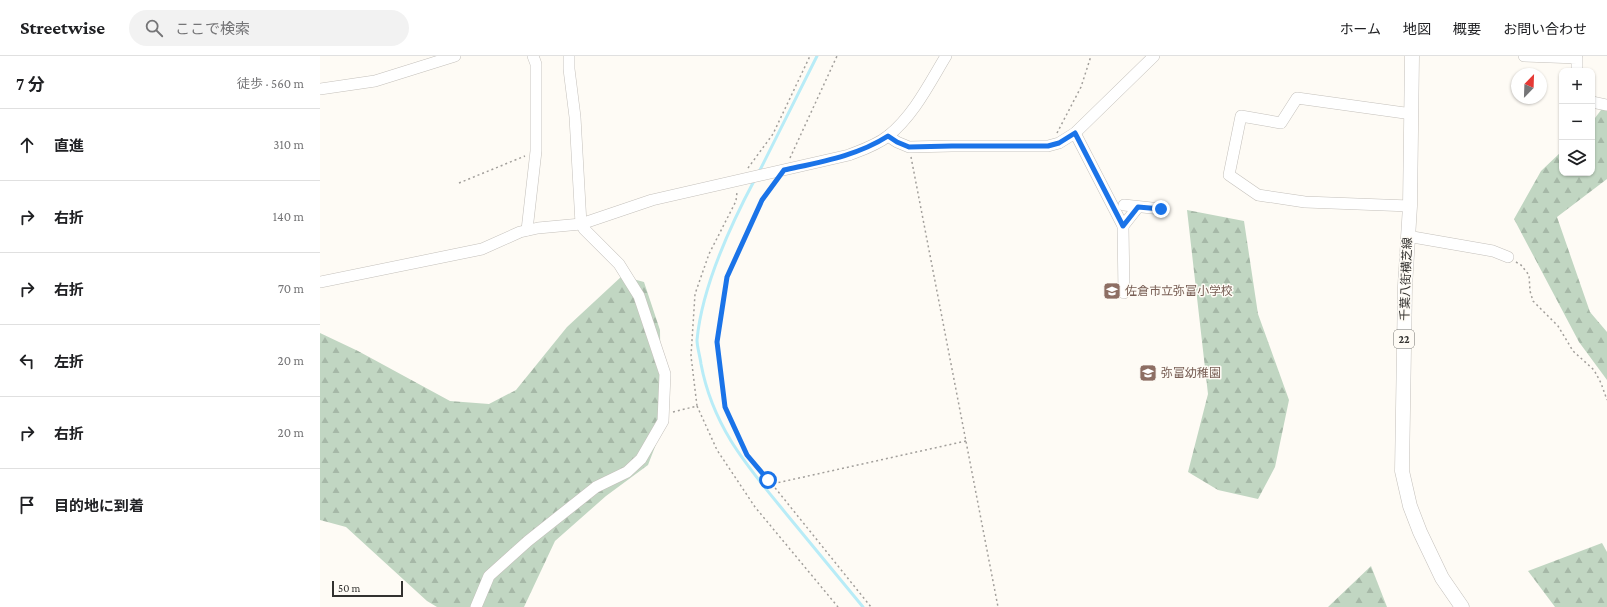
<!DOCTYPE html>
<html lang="ja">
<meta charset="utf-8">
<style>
body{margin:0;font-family:"Crimson Pro","Noto Sans JP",serif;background:#f2f2f2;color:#202124}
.controls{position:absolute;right:12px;top:12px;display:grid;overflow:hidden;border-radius:8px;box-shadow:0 1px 3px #0004}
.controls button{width:36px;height:36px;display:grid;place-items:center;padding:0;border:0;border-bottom:1px solid #e0e0e0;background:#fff;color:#202124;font:20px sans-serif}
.compass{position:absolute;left:1191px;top:12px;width:36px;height:36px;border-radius:50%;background:#fff;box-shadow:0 1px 3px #0004;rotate:23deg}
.scale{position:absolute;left:12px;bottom:10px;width:71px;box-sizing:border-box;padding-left:4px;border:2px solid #32312f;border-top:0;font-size:11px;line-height:14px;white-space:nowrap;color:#32312f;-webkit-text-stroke:3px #fefbf5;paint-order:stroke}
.stop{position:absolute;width:12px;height:12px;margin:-9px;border:3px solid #1a73e8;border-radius:50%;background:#fff}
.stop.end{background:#1a73e8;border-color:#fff;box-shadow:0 1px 4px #0008}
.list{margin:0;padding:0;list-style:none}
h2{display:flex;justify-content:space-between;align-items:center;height:52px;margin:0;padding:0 16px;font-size:17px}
h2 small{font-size:13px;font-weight:400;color:#757577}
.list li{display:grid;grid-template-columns:26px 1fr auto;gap:12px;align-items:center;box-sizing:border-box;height:72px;padding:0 16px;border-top:1px solid #e0e0e0}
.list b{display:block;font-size:15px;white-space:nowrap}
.list em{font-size:13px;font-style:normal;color:#757577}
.icon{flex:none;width:22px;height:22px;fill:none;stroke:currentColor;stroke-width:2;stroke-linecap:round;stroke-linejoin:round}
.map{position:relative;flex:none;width:1287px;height:551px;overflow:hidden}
header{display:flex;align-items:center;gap:24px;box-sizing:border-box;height:56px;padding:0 20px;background:#fff;border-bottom:1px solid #e0e0e0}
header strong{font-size:19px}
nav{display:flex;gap:22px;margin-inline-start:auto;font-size:14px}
.search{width:280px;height:36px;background:#f2f2f2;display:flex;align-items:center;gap:10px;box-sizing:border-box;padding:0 14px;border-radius:22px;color:#757577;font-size:15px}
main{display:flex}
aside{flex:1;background:#fff}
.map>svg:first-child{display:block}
.forest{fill:url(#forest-firs)}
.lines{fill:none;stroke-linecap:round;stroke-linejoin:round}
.stream{stroke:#b8ecf7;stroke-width:3}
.minor-casing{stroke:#c4c0bb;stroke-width:12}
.major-casing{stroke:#c4c0bb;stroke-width:15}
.path{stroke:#a29f9b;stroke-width:1.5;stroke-dasharray:2 3;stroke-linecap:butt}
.minor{stroke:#fff;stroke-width:11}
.major{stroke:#fff;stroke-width:14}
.route{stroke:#1a73e8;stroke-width:5}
.labels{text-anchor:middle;stroke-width:3;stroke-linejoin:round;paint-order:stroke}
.shield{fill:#fefbf5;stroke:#6f6e6a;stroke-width:1}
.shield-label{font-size:11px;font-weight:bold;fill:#32312f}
.street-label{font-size:12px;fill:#32312f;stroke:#fefbf5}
.education-label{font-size:12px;fill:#785e54;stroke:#fefbf5;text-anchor:start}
</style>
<header>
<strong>Streetwise</strong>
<div class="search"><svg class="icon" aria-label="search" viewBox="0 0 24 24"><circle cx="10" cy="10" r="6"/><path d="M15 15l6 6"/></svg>ここで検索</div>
<nav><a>ホーム</a><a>地図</a><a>概要</a><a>お問い合わせ</a></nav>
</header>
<main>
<aside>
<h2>7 分<small>徒歩 · 560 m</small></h2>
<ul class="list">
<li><svg class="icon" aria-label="ahead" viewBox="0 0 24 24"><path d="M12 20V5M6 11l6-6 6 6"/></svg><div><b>直進</b></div><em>310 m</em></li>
<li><svg class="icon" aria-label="right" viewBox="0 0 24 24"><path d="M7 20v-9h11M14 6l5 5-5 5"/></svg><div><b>右折</b></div><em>140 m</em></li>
<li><svg class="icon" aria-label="right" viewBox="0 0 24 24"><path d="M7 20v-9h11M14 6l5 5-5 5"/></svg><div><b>右折</b></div><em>70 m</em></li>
<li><svg class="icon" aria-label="left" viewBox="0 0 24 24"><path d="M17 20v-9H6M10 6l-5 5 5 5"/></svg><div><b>左折</b></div><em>20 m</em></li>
<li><svg class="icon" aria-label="right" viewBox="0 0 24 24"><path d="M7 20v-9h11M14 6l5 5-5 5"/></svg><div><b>右折</b></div><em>20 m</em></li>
<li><svg class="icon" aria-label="arrive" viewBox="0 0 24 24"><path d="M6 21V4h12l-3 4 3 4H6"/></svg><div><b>目的地に到着</b></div></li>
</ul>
</aside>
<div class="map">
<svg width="1287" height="551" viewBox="0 0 1287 551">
<defs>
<pattern id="forest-firs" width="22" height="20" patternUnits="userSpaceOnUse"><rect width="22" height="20" fill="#c1d6c2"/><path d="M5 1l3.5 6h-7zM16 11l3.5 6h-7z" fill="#a6b8a7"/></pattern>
</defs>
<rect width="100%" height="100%" fill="#fefbf5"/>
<!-- forest -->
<g class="forest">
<polygon points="1287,46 1287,123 1237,161 1270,256 1287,276 1287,324 1259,286 1194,163 1221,115 1242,95 1242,117 1272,117 1272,66"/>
<polygon points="867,154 924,165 938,258 969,344 955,411 938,443 898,434 868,416 888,338"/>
<polygon points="302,220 324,226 340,274 341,346 338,383 328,409 286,440 235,485 204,551 117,551 107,545 26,471 0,464 0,277 38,295 130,345 169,348 196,334 247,271"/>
<polygon points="1282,487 1287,496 1287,551 1235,551 1208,515"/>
<polygon points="1051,510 1067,551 1008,551"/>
</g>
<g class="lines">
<!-- stream -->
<g class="stream">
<polyline points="439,116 497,0"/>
<path d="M435,123C410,170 382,230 377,284C377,291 380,300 381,308C393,372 428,411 468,460C493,490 518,521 543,551"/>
</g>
<!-- minor casing -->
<g class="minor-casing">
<g id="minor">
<polyline points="1204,0 1257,2 1257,15"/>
<polyline points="0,33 55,25 135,0"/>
<polyline points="1272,46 1287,49"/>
<polyline points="755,77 803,170 804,237"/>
<polyline points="568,80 577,86 589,91 632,90 728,90 739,87 755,77 834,0"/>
<polyline points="804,149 841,153"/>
<polyline points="1090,150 985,146 938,139 909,119 921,60 961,67 977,42 1092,58"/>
<polyline points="803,170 818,151"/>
<polyline points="207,174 216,95 216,8 213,0"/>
<polyline points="1087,180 1173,195 1188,201"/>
<path d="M0,226L162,193L200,176L218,172L261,168L332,144L529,99C542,94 557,89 568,80C594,59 609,28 626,0"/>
<polyline points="156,551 169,520 208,485 276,431 307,416 321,403 343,365 345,318 319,240 299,208 264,173 261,168 255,61 249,13 249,0"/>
</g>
</g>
<!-- major casing -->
<g class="major-casing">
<polyline id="major" points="1092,0 1090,150 1085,230 1082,415 1090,450 1100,476 1122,522 1142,551"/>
</g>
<!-- path -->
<g class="path">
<polyline points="737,77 761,31 771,0"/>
<polyline points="591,101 678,551"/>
<polyline points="470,102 517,0"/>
<polyline points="428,112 453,78 490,0"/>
<polyline points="139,127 205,100"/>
<polyline points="455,127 442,144 407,221 397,286 405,351 427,399 452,428 646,385"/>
<polyline points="1196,206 1201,209 1209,219 1210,235 1213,245 1238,270 1253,295 1274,314 1281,327 1287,344"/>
<polyline points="377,350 397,394 435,451 518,551"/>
<polyline points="353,356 377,350 371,300 375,238 389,198 416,145 417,136"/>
<polyline points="452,428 551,551"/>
</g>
<!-- minor -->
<use href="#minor" class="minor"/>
<!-- major -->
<use href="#major" class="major"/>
</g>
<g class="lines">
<!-- route -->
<path class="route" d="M448,424L427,399L405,351L397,286L407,221L442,144L464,114C500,106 537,100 568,80L577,86L589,91L632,90H728L739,87L755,77L803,170L818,151L841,153"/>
</g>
<!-- icons -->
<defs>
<g id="school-square" transform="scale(0.9)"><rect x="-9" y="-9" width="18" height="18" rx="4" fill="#8d6e63" stroke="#fefbf5"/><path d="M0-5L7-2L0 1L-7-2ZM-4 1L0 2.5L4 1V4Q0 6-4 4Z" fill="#fff"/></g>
</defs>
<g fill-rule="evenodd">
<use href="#school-square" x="792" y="235"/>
<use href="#school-square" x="828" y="317"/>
</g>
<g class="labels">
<!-- shield labels -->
<rect class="shield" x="1074" y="274" width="20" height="18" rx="3"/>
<g class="shield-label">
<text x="1084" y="287">22</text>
</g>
<!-- street labels -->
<g class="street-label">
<text transform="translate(1086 223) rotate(-88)" y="4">千葉八街横芝線</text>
</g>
<!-- education labels -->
<g class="education-label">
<text x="805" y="239">佐倉市立弥富小学校</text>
<text x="841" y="321">弥富幼稚園</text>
</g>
</g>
</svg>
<div class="controls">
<button>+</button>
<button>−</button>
<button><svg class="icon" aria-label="layers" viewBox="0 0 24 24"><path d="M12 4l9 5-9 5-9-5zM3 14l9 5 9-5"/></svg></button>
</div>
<svg class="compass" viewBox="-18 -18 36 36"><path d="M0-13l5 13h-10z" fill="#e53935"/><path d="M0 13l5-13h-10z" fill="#757577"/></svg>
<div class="scale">50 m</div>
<div class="stop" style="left:448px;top:424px"></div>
<div class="stop end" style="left:841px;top:153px"></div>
</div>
</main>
